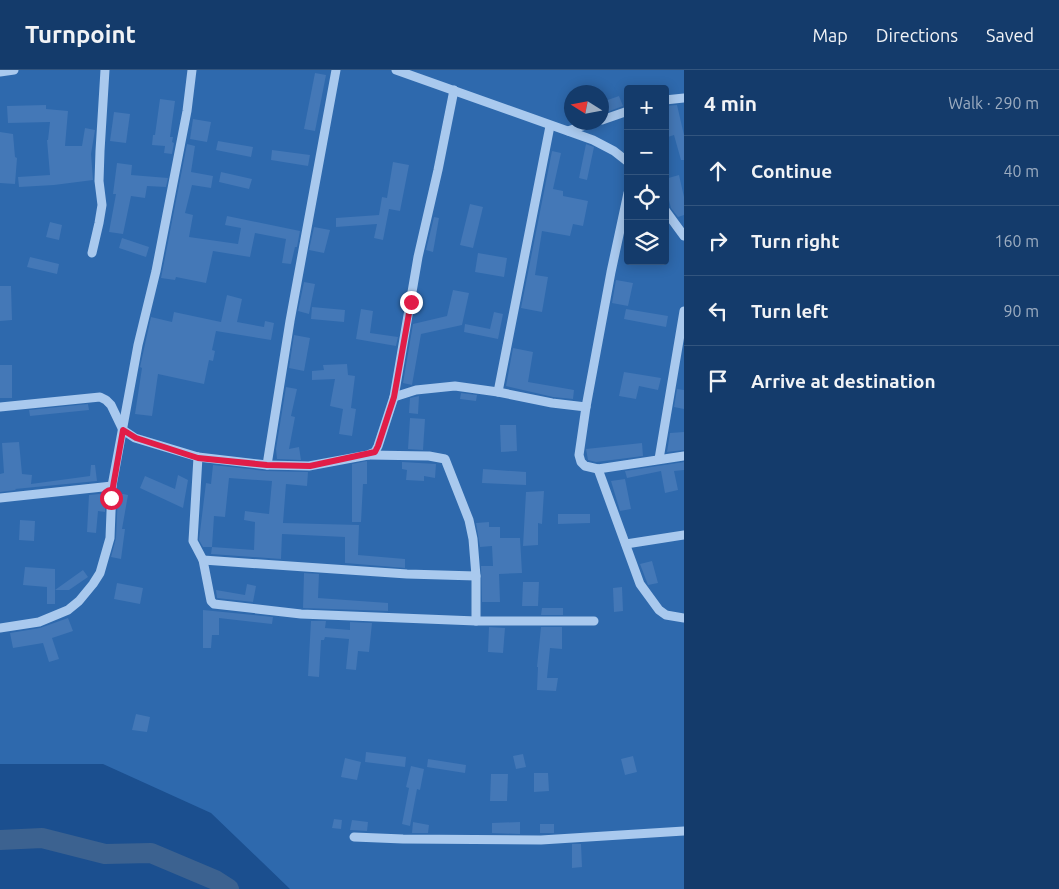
<!DOCTYPE html>
<meta charset="utf-8">
<style>
body{margin:0;font-family:Ubuntu,sans-serif;background:#1d4271;color:#f1f3f6}
.controls{position:absolute;right:15px;top:15px;display:grid;overflow:hidden;border-radius:5px;box-shadow:0 2px 12px #0003}
.controls button{width:45px;height:45px;display:grid;place-items:center;padding:0;border:0;border-bottom:1px solid #33557e;background:#143b6b;color:#f1f3f6;font:25px sans-serif}
.compass{position:absolute;left:564px;top:15px;width:45px;height:45px;border-radius:50%;background:#143b6b;box-shadow:0 2px 12px #0003;rotate:281deg}
.stop{position:absolute;width:15px;height:15px;margin:-11px;border:4px solid #e11d48;border-radius:50%;background:#fff}
.stop.end{background:#e11d48;border-color:#fff;box-shadow:0 1px 5px #0008}
.list{margin:0;padding:0;list-style:none}
h2{display:flex;justify-content:space-between;align-items:center;height:65px;margin:0;padding:0 20px;font-size:21px}
h2 small{font-size:16px;font-weight:400;color:#9dadc1}
.list li{display:grid;grid-template-columns:32px 1fr auto;gap:15px;align-items:center;box-sizing:border-box;height:70px;padding:0 20px;border-top:1px solid #33557e}
.list b{display:block;font-size:19px;white-space:nowrap}
.list em{font-size:16px;font-style:normal;color:#9dadc1}
.icon{flex:none;width:28px;height:28px;fill:none;stroke:currentColor;stroke-width:2;stroke-linecap:round;stroke-linejoin:round}
.map{position:relative;flex:none;width:684px;height:819px;overflow:hidden}
header{display:flex;align-items:center;gap:30px;box-sizing:border-box;height:70px;padding:0 25px;background:#143b6b;border-bottom:1px solid #33557e}
header strong{font-size:24px}
nav{display:flex;gap:28px;margin-inline-start:auto;font-size:18px}
main{display:flex}
aside{flex:1;background:#143b6b}
.map>svg:first-child{display:block}
.green{fill:#2e69ad;fill-rule:evenodd}
.lines{fill:none;stroke-linecap:round;stroke-linejoin:round}
.river{stroke:#3c6290;stroke-width:20}
.building{fill:#4478b7;fill-rule:evenodd}
.minor{stroke:#a9c9ee;stroke-width:9}
.route{stroke:#e11d48;stroke-width:6}
</style>
<header>
<strong>Turnpoint</strong>
<nav><a>Map</a><a>Directions</a><a>Saved</a></nav>
</header>
<main>
<div class="map">
<svg width="684" height="819" viewBox="0 0 684 819">
<rect width="100%" height="100%" fill="#1b4f8f"/>
<!-- green -->
<path class="green" d="M0,0H684V819H290L211,743L103,694H0ZM628,19H665V191H628ZM572,22H602V52H572Z"/>
<g class="lines">
<!-- river -->
<polyline class="river" points="0,770 42,768 105,784 151,783 215,810 229,819"/>
</g>
<!-- building -->
<g class="building">
<polygon points="315,3 326,5 315,61 304,59"/>
<polygon points="619,26 623,36 602,44 602,32"/>
<polygon points="160,29 175,31 170,67 173,67 172,72 174,73 172,84 164,83 165,76 152,75 153,65 155,65"/>
<polygon points="46,35 46,39 68,41 65,76 82,76 85,58 95,60 91,84 93,110 54,115 19,117 18,107 50,105 47,70 48,70 50,52 8,53 7,36"/>
<polygon points="677,35 684,65 684,90 681,90 674,65 668,67 665,58 665,36"/>
<polygon points="114,42 130,44 126,73 110,71"/>
<polygon points="193,49 211,52 207,72 190,69"/>
<polygon points="0,62 13,64 15,87 17,88 15,114 0,113"/>
<polygon points="218,71 253,77 251,87 216,80"/>
<polygon points="187,74 195,76 191,102 213,106 211,118 192,115 185,143 193,145 189,167 238,174 241,158 225,155 227,146 300,161 297,177 295,177 291,194 282,193 286,169 255,163 250,187 213,181 206,213 176,207 175,210 161,208"/>
<polygon points="586,74 594,77 587,110 579,108"/>
<polygon points="272,80 310,85 308,96 271,90"/>
<polygon points="552,81 561,83 553,119 563,121 563,126 588,131 583,156 573,154 570,166 542,161 535,205 548,207 542,242 521,238"/>
<polygon points="393,92 409,95 400,141 389,139 383,170 374,168 377,154 336,157 336,148 379,145 382,127 387,128"/>
<polygon points="117,93 132,95 131,105 168,108 166,117 147,116 145,128 131,126 123,164 109,162 116,124 113,124"/>
<polygon points="221,102 252,109 249,119 219,112"/>
<polygon points="679,105 684,127 684,145 678,147 671,138 667,123 665,123 665,109"/>
<polygon points="470,134 483,137 473,178 460,175"/>
<polygon points="434,147 439,148 433,182 426,180"/>
<polygon points="50,152 62,155 59,170 46,167"/>
<polygon points="314,157 330,160 324,183 309,180"/>
<polygon points="122,168 149,177 146,187 119,178"/>
<polygon points="478,183 507,188 504,207 475,202"/>
<polygon points="30,187 59,194 57,204 27,197"/>
<polygon points="616,210 633,213 628,236 612,233"/>
<polygon points="304,212 315,214 309,244 298,241"/>
<polygon points="0,216 11,216 12,250 0,251"/>
<polygon points="453,220 469,223 462,255 421,264 412,315 403,313 413,254 447,246"/>
<polygon points="227,225 242,229 237,252 264,257 265,251 274,253 271,270 216,261 212,280 215,281 213,291 209,290 204,314 158,304 152,346 135,344 142,298 140,297 151,247 172,252 174,242 221,252"/>
<polygon points="312,237 345,240 344,252 311,249"/>
<polygon points="361,239 373,241 370,263 398,267 396,276 356,269"/>
<polygon points="626,239 668,246 666,257 624,249"/>
<polygon points="494,242 503,244 498,269 464,262 465,254 490,259"/>
<polygon points="294,265 310,268 304,301 289,298"/>
<polygon points="513,278 533,282 528,312 574,320 573,329 553,327 506,316"/>
<polygon points="347,294 348,305 355,306 351,338 356,339 352,366 339,364 343,339 330,336 335,309 312,310 312,301 324,300 323,295"/>
<rect x="0" y="295" width="12" height="33"/>
<polygon points="624,302 661,308 658,320 639,316 636,329 619,326"/>
<polygon points="286,317 297,319 291,346 295,347 289,379 299,377 301,390 277,389 276,379"/>
<polygon points="677,319 684,320 684,339 674,337"/>
<polygon points="461,323 477,325 476,331 460,329"/>
<polygon points="419,326 418,344 409,343 410,328"/>
<polygon points="88,334 89,340 30,346 29,340"/>
<polygon points="410,348 425,349 423,380 408,379"/>
<polygon points="500,355 516,355 517,381 501,382"/>
<polygon points="684,362 684,380 667,382 670,363"/>
<polygon points="19,372 22,404 32,405 31,414 90,406 91,395 95,395 97,411 15,419 16,420 0,422 0,404 4,403 2,373"/>
<polygon points="642,373 643,386 596,392 588,390 586,379"/>
<polygon points="367,391 367,414 363,414 361,452 352,452 352,394"/>
<polygon points="402,392 436,394 435,408 424,406 424,411 406,410 407,400 402,399"/>
<polygon points="684,392 684,400 674,401 678,420 665,423 661,401 627,408 625,401"/>
<path d="M213,395L266,401L308,402L307,416L286,414L283,453L359,455L358,485L405,489V498L345,493V467L282,464L281,489L211,484L212,477H203L199,470L206,413L211,414ZM229,408L272,411L269,444L245,441L244,450L255,452L254,480L212,477L214,446L225,447Z"/>
<polygon points="483,399 526,402 526,415 482,413"/>
<polygon points="178,405 188,410 183,438 140,418 145,406 175,419"/>
<polygon points="625,409 631,439 620,441 611,411"/>
<polygon points="544,421 542,454 538,453 538,475 523,476 526,422"/>
<polygon points="118,423 128,425 122,459 125,459 121,489 111,487 116,468"/>
<polygon points="99,424 105,425 105,442 98,441 96,463 87,462 89,425"/>
<polygon points="558,444 590,444 590,453 558,454"/>
<polygon points="20,450 35,451 34,471 19,470"/>
<polygon points="489,452 489,457 500,457 500,468 520,468 522,503 499,504 500,532 482,532 481,496 493,496 492,476 480,477 476,453"/>
<polygon points="652,491 658,513 648,515 640,494"/>
<polygon points="25,497 55,499 55,534 47,534 47,517 23,515"/>
<polygon points="83,500 88,507 69,520 55,520"/>
<polygon points="304,503 319,504 318,528 388,533 388,541 303,538"/>
<polygon points="523,512 539,512 538,536 522,536"/>
<polygon points="117,513 143,518 140,534 114,529"/>
<polygon points="247,514 256,516 253,532 217,528 216,520 245,525"/>
<polygon points="622,517 623,541 614,542 613,518"/>
<polygon points="542,538 563,538 563,545 541,545"/>
<polygon points="203,540 273,547 272,554 219,548 219,565 212,565 211,578 203,578"/>
<polygon points="68,548 73,561 52,568 59,589 49,592 43,573 13,578 10,563 40,558"/>
<polygon points="311,551 326,551 325,558 350,560 350,552 372,553 369,582 358,581 356,600 346,599 349,569 325,567 324,570 321,570 319,607 308,606"/>
<polygon points="489,557 505,558 503,583 488,582"/>
<polygon points="541,557 562,557 562,579 550,578 547,608 558,608 556,621 537,620 538,597 537,597"/>
<polygon points="136,644 150,647 147,662 132,660"/>
<polygon points="366,682 406,687 405,697 365,692"/>
<polygon points="523,684 526,697 516,699 513,686"/>
<polygon points="633,686 637,702 625,705 621,689"/>
<polygon points="345,688 361,692 357,710 341,707"/>
<polygon points="428,689 466,695 465,703 427,697"/>
<polygon points="411,696 424,699 420,720 417,719 410,756 402,754 409,718 406,717"/>
<polygon points="534,703 548,703 549,721 534,722"/>
<polygon points="491,704 508,704 507,731 490,731"/>
<polygon points="334,749 342,750 341,759 332,758"/>
<polygon points="352,750 368,752 367,761 350,760"/>
<polygon points="413,752 429,755 428,763 412,763"/>
<polygon points="520,752 520,764 492,763 492,753"/>
<rect x="540" y="754" width="14" height="9"/>
<polygon points="572,774 581,774 582,797 572,798"/>
</g>
<g class="lines">
<!-- minor -->
<g class="minor">
<polyline points="396,0 593,70 614,81 628,92"/>
<polyline points="0,2 14,0"/>
<polyline points="665,30 684,28"/>
<polyline points="602,50 628,41"/>
<polyline points="568,61 594,52"/>
<polyline points="665,140 684,166"/>
<polyline points="92,183 99,153 102,135 99,111 100,81 105,0"/>
<polyline points="498,322 552,333 586,337 579,385 581,392 585,396 598,399 684,386"/>
<polyline points="394,327 416,320 455,316 498,322 550,56"/>
<polyline points="0,337 100,327 106,330 111,335 123,360 135,368 198,387 267,395 290,251 336,0"/>
<polyline points="586,337 611,202 628,123"/>
<polyline points="198,387 193,471 203,490 211,531 214,534 301,544 476,551 594,551"/>
<polyline points="659,389 684,241"/>
<polyline points="267,395 309,396 368,385 375,382 378,376 394,327 418,187 438,100 454,20"/>
<polyline points="598,399 640,514 659,540 666,545 684,548"/>
<polyline points="0,428 112,416"/>
<polyline points="626,474 684,465"/>
<polyline points="203,490 407,504 476,506 473,469 469,450 445,389 429,386 369,385"/>
<polyline points="476,551 476,506"/>
<polyline points="0,558 39,552 68,540 79,531 93,514 100,503 110,468 112,416 138,275 156,201 187,41 192,0"/>
<polyline points="354,767 403,769 541,770 684,761"/>
</g>
</g>
<g class="lines">
<!-- route -->
<polyline class="route" points="111,428 123,360 136,368 198,388 267,395 310,396 375,382 378,376 394,327 411,232"/>
</g>
</svg>
<div class="controls">
<button>+</button>
<button>−</button>
<button><svg class="icon" aria-label="locate" viewBox="0 0 24 24"><circle cx="12" cy="12" r="6"/><path d="M12 2v4M12 18v4M2 12h4M18 12h4"/></svg></button>
<button><svg class="icon" aria-label="layers" viewBox="0 0 24 24"><path d="M12 4l9 5-9 5-9-5zM3 14l9 5 9-5"/></svg></button>
</div>
<svg class="compass" viewBox="-18 -18 36 36"><path d="M0-13l5 13h-10z" fill="#e53935"/><path d="M0 13l5-13h-10z" fill="#9dadc1"/></svg>
<div class="stop" style="left:111px;top:428px"></div>
<div class="stop end" style="left:411px;top:232px"></div>
</div>
<aside>
<h2>4 min<small>Walk · 290 m</small></h2>
<ul class="list">
<li><svg class="icon" aria-label="ahead" viewBox="0 0 24 24"><path d="M12 20V5M6 11l6-6 6 6"/></svg><div><b>Continue</b></div><em>40 m</em></li>
<li><svg class="icon" aria-label="right" viewBox="0 0 24 24"><path d="M7 20v-9h11M14 6l5 5-5 5"/></svg><div><b>Turn right</b></div><em>160 m</em></li>
<li><svg class="icon" aria-label="left" viewBox="0 0 24 24"><path d="M17 20v-9H6M10 6l-5 5 5 5"/></svg><div><b>Turn left</b></div><em>90 m</em></li>
<li><svg class="icon" aria-label="arrive" viewBox="0 0 24 24"><path d="M6 21V4h12l-3 4 3 4H6"/></svg><div><b>Arrive at destination</b></div></li>
</ul>
</aside>
</main>
